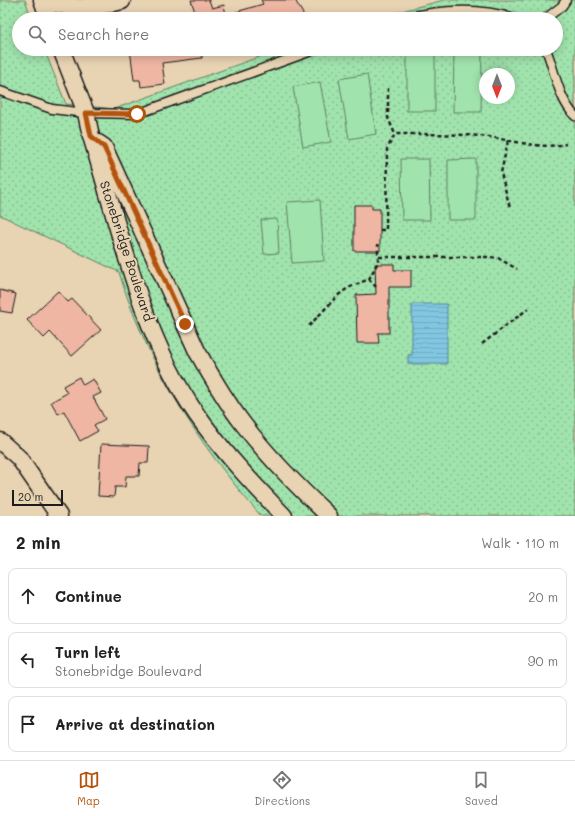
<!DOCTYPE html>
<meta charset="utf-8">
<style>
body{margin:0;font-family:Mali,sans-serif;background:#f6f6f6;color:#222}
.compass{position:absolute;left:479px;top:68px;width:36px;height:36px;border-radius:50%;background:#fff;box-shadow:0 2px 10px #0003;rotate:180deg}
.scale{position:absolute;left:12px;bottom:10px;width:51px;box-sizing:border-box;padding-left:4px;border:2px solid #1c1c1c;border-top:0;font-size:11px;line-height:14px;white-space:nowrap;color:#1c1c1c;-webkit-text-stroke:3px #e8d3b2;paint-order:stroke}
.stop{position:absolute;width:12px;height:12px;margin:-9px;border:3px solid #b45309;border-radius:50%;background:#fff}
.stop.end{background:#b45309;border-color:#fff;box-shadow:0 1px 4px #0008}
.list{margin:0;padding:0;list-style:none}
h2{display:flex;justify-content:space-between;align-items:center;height:52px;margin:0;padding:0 16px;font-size:17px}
h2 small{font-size:13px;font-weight:400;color:#767676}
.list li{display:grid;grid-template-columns:26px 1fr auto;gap:12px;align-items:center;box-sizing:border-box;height:56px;margin:0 8px 8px;padding:0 8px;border:1px solid #e0e0e0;border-radius:8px}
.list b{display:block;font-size:15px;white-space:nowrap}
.list p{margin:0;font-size:13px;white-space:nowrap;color:#767676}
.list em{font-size:13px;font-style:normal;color:#767676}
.icon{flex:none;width:22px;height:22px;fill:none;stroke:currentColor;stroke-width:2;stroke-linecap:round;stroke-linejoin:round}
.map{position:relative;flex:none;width:575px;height:516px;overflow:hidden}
.search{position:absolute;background:#fff;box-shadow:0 2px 10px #0003;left:12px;right:12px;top:12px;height:44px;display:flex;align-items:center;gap:10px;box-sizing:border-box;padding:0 14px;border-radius:22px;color:#767676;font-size:15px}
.sheet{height:244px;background:#fff}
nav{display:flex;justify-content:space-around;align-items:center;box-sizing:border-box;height:56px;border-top:1px solid #e0e0e0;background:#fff;font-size:11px;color:#767676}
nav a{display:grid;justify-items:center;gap:2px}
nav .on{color:#b45309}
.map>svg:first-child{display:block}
.grass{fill:url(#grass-dots);stroke:#5e8064;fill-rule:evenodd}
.garden{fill:#a0e3ad;stroke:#5e8064}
.water{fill:url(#water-rules);stroke:#598393}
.building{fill:#eeb6a3;stroke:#1c1c1c}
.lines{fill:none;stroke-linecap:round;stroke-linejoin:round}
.service-casing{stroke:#1c1c1c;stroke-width:11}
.minor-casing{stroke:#1c1c1c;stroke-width:19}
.path{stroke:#1c1c1c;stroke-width:2.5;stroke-dasharray:4 3;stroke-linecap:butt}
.service{stroke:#e8d3b2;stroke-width:8}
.minor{stroke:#e8d3b2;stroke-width:16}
.route{stroke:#b45309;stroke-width:5}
.labels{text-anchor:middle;stroke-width:4;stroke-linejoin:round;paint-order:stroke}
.street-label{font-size:13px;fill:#1c1c1c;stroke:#e8d3b2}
</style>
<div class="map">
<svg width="575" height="516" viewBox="0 0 575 516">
<defs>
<pattern id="grass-dots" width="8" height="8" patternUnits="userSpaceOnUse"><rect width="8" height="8" fill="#a0e3ad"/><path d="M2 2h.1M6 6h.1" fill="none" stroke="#89c294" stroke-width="1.8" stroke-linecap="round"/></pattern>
<pattern id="water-rules" width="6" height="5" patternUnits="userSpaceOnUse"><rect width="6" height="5" fill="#81c7e2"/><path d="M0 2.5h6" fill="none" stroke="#6faac1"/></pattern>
</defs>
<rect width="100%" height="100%" fill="#e8d3b2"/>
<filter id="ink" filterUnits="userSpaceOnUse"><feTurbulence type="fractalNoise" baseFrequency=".025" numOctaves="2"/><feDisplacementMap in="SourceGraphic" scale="8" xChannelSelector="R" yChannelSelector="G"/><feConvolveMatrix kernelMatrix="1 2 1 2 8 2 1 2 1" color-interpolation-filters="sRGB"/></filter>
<g filter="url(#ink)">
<!-- grass -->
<path class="grass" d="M0,0H25L32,19H19V49H44L66,104L114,109L281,49H556V19H371L444,0H575V516H261C210,458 165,392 136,320C129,304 124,288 119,272L0,215ZM485,74H509V98H485Z"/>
<!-- garden -->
<g class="garden">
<rect x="407" y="50" width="28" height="61"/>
<polygon points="454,50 482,51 481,112 453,112"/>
<polygon points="367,74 376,134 349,139 339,79"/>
<polygon points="320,82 331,142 303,147 293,87"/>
<polygon points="401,159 429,159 430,220 402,220"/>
<polygon points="476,159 476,220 448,220 448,160"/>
<polygon points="320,200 324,261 292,263 287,202"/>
<polygon points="277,219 279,253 264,254 261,220"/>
</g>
<!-- water -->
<polygon class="water" points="412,304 447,304 447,364 408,364 408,355 412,355"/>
<!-- building -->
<g class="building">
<polygon points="191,0 209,0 212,8 224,5 226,15 263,4 261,0 295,0 306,19 187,19 187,14 195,12"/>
<polygon points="130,49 202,49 202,58 162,63 165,84 141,87 140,80 134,80"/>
<polygon points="354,205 372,205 372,209 380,209 380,251 354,251"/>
<polygon points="375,264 394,264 394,270 411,270 411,287 389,287 389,333 378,333 379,343 357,343 356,295 376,294"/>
<polygon points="0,290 16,294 12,313 0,311"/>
<polygon points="58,291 68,302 72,299 101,330 72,356 50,332 44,338 27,320"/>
<polygon points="79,377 83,385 93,379 101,393 93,397 105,419 94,425 98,431 80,441 64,411 58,414 51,402 67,393 63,386"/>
<polygon points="101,444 149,446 148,463 140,463 139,476 126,476 125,487 115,487 114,497 98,496"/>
</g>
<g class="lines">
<!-- service casing -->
<g class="service-casing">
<g id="service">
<path d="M400,19C438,10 478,6 515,19"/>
<polyline points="545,19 562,6 566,0"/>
<path d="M546,49C555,71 558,98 575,116"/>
<polyline points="0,91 52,109 86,113 137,114 317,49"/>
</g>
</g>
<!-- minor casing -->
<g class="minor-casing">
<g id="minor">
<polyline points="42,0 49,19"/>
<path d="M47,0C69,12 99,7 122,1"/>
<path d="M61,49L86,113L91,136C119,227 142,337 197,415C223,452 253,484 284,516"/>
<path d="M98,143L104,147L197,351C211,376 226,402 244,425C269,458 299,488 329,516"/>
<polyline points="0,441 19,458 59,516"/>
</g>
</g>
<!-- path -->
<g class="path">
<path d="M388,88V118L395,134C423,134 452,134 481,136C510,139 537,150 566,144"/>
<polyline points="508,141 501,173 510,208"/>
<polyline points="380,230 386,230 387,149 395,134"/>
<polyline points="379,257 490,257 498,258 517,269"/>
<polyline points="369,279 376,287"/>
<polyline points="309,326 337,296 348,288 369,279 378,262 378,244"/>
<polyline points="482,344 529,308"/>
</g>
<!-- service -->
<use href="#service" class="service"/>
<!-- minor -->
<use href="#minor" class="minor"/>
</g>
</g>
<g class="lines" filter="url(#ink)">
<!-- route -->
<polyline class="route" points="137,114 86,113 91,136 104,147 185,324"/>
</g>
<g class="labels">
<!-- street labels -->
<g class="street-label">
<text transform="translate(127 251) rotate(72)" y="5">Stonebridge Boulevard</text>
</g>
</g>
</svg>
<svg class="compass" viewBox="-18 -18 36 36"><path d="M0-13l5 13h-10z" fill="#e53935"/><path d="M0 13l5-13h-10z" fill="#767676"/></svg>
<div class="scale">20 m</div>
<div class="stop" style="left:137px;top:114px"></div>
<div class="stop end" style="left:185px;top:324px"></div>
<div class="search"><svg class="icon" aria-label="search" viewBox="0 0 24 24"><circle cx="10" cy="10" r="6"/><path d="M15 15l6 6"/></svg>Search here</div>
</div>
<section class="sheet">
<h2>2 min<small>Walk · 110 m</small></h2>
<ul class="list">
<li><svg class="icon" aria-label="ahead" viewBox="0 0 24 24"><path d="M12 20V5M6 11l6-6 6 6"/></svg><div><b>Continue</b></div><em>20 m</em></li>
<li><svg class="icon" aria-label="left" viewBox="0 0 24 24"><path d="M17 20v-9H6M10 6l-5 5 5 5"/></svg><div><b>Turn left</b><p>Stonebridge Boulevard</p></div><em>90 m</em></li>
<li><svg class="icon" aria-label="arrive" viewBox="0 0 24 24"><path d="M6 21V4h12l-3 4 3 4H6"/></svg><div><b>Arrive at destination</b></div></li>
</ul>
</section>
<nav>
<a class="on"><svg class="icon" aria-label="map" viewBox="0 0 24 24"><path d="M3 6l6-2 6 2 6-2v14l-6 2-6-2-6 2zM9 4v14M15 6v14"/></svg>Map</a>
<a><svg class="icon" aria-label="directions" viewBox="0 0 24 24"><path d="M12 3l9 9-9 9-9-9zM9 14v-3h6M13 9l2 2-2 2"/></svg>Directions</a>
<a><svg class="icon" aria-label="saved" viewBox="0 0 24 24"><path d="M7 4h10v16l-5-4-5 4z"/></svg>Saved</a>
</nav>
